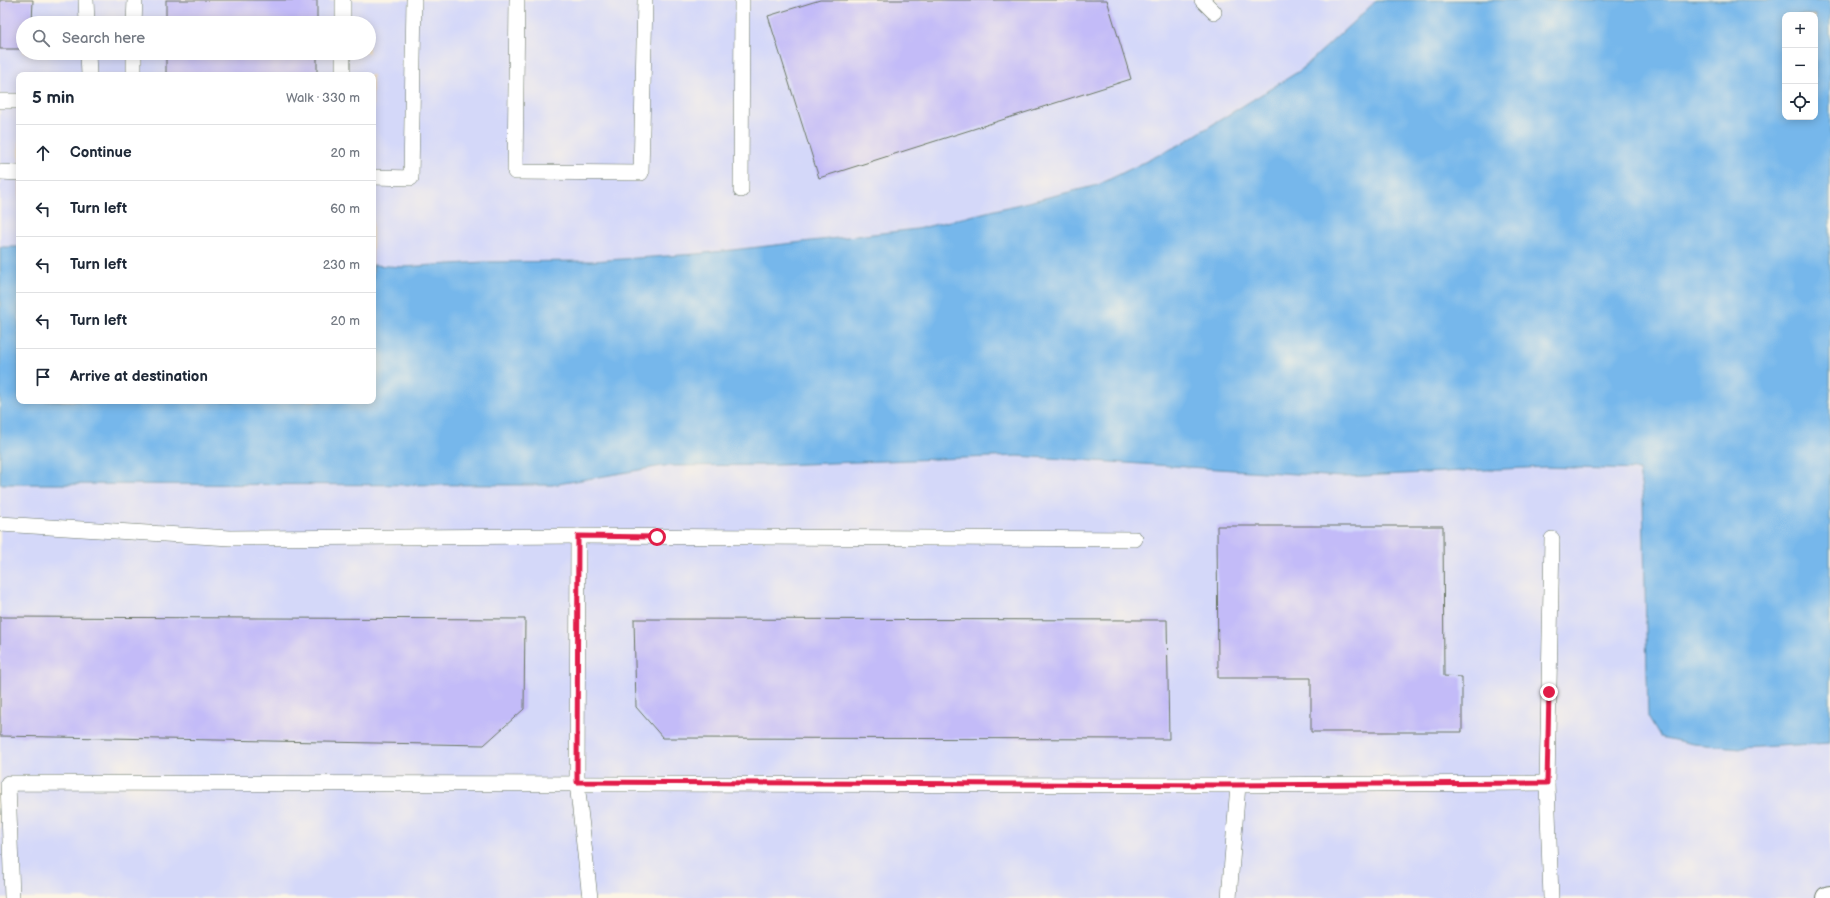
<!DOCTYPE html>
<meta charset="utf-8">
<style>
body{margin:0;font-family:"Balsamiq Sans",sans-serif;background:#f2f2f3;color:#1f2937}
.controls{position:absolute;right:12px;top:12px;display:grid;overflow:hidden;border-radius:8px;box-shadow:0 2px 10px #0003}
.controls button{width:36px;height:36px;display:grid;place-items:center;padding:0;border:0;border-bottom:1px solid #e0e1e3;background:#fff;color:#1f2937;font:20px sans-serif}
.stop{position:absolute;width:12px;height:12px;margin:-9px;border:3px solid #e11d48;border-radius:50%;background:#fff}
.stop.end{background:#e11d48;border-color:#fff;box-shadow:0 1px 4px #0008}
.list{margin:0;padding:0;list-style:none}
h2{display:flex;justify-content:space-between;align-items:center;height:52px;margin:0;padding:0 16px;font-size:17px}
h2 small{font-size:13px;font-weight:400;color:#747a83}
.list li{display:grid;grid-template-columns:26px 1fr auto;gap:12px;align-items:center;box-sizing:border-box;height:56px;padding:0 16px;border-top:1px solid #e0e1e3}
.list b{display:block;font-size:15px;white-space:nowrap}
.list em{font-size:13px;font-style:normal;color:#747a83}
.icon{flex:none;width:22px;height:22px;fill:none;stroke:currentColor;stroke-width:2;stroke-linecap:round;stroke-linejoin:round}
.map{position:relative;flex:none;width:1830px;height:898px;overflow:hidden}
.search{position:absolute;background:#fff;box-shadow:0 2px 10px #0003;left:16px;top:16px;width:360px;height:44px;display:flex;align-items:center;gap:10px;box-sizing:border-box;padding:0 14px;border-radius:22px;color:#747a83;font-size:15px}
.panel{position:absolute;background:#fff;box-shadow:0 2px 10px #0003;left:16px;top:72px;width:360px;height:332px;border-radius:8px}
.map>svg:first-child{display:block}
.built{fill:#d4d8f9;fill-rule:evenodd}
.water{fill:#76b7eb;stroke:#4a7a90;fill-rule:evenodd}
.building{fill:#c3bbf8}
.lines{fill:none;stroke-linecap:round;stroke-linejoin:round}
.service-casing{stroke:#687563;stroke-width:16}
.minor-casing{stroke:#687563;stroke-width:24}
.service{stroke:#fff;stroke-width:15}
.minor{stroke:#fff;stroke-width:22}
.route{stroke:#e11d48;stroke-width:5}
</style>
<div class="map">
<svg width="1830" height="898" viewBox="0 0 1830 898">
<rect width="100%" height="100%" fill="#fcf5e5"/>
<filter id="ink" filterUnits="userSpaceOnUse"><feTurbulence type="fractalNoise" baseFrequency=".025" numOctaves="2"/><feDisplacementMap in="SourceGraphic" scale="8" xChannelSelector="R" yChannelSelector="G"/><feConvolveMatrix kernelMatrix="1 2 1 2 8 2 1 2 1" color-interpolation-filters="sRGB"/></filter>
<filter id="wash" filterUnits="userSpaceOnUse"><feTurbulence type="fractalNoise" baseFrequency=".012" numOctaves="4" result="noise"/><feDisplacementMap in="SourceGraphic" scale="16" xChannelSelector="R" yChannelSelector="G"/><feGaussianBlur stdDeviation="0.9" result="paint"/><feColorMatrix in="noise" values="0 0 0 0 0 0 0 0 0 0 0 0 0 0 0 0 0 1.4 0 .05"/><feComposite in="paint" operator="in"/></filter>
<g filter="url(#wash)">
<rect width="100%" height="100%" fill="#efdcba"/>
<!-- built -->
<path class="built" d="M0,0H1830V898H0ZM1785,15H1815V117H1785ZM23,23H369V53H23ZM19,75H373V401H19Z"/>
<!-- water -->
<path class="water" d="M1377,0H1830V743L1741,748L1693,744L1660,737L1648,717L1643,498L1639,470L1545,467L1342,477L1018,456L776,465L662,466L552,485L0,484V247H19V401H373V265L403,267L484,262L593,261L697,254L917,229L1098,185L1181,144L1301,70ZM1785,15H1815V117H1785Z"/>
<g id="blocks">
<!-- building -->
<g class="building">
<polygon points="0,0 33,0 32,23 23,23 23,49 0,49"/>
<rect x="166" y="0" width="151" height="23"/>
<polygon points="820,0 1107,0 1131,79 819,178 768,16"/>
<rect x="166" y="53" width="151" height="22"/>
<polygon points="1217,526 1443,526 1444,676 1462,677 1462,732 1311,732 1311,678 1218,678"/>
<polygon points="0,617 525,619 524,709 484,745 0,736"/>
<polygon points="634,619 1167,620 1169,739 663,738 636,707"/>
</g>
</g>
</g>
<g filter="url(#ink)">
<use href="#blocks" fill-opacity="0" stroke="#687563" stroke-width="1"/>
<g class="lines">
<!-- service casing -->
<g class="service-casing">
<g id="service">
<polyline points="86,0 87,23"/>
<polyline points="343,0 343,23"/>
<polyline points="517,0 515,172 641,173 645,0"/>
<polyline points="1202,0 1214,12"/>
<polyline points="134,23 135,0"/>
<polyline points="88,53 89,75"/>
<polyline points="343,53 343,75"/>
<polyline points="134,75 134,53"/>
<polyline points="0,101 19,101"/>
<polyline points="0,172 19,173"/>
<polyline points="373,177 411,178 414,0"/>
<polyline points="741,190 742,0"/>
<polyline points="0,524 230,538 578,536 1135,539"/>
<polyline points="578,536 577,783 590,898"/>
<polyline points="12,898 8,783 1238,785 1547,783"/>
<polyline points="1229,898 1238,785"/>
<polyline points="1551,898 1547,783 1552,539"/>
</g>
</g>
<!-- minor casing -->
<g class="minor-casing">
<polyline id="minor" points="1827,898 1830,897"/>
</g>
<!-- service -->
<use href="#service" class="service"/>
<!-- minor -->
<use href="#minor" class="minor"/>
</g>
</g>
<g class="lines" filter="url(#ink)">
<!-- route -->
<polyline class="route" points="657,537 578,536 577,782 1222,785 1547,783 1549,692"/>
</g>
</svg>
<div class="controls">
<button>+</button>
<button>−</button>
<button><svg class="icon" aria-label="locate" viewBox="0 0 24 24"><circle cx="12" cy="12" r="6"/><path d="M12 2v4M12 18v4M2 12h4M18 12h4"/></svg></button>
</div>
<div class="stop" style="left:657px;top:537px"></div>
<div class="stop end" style="left:1549px;top:692px"></div>
<div class="search"><svg class="icon" aria-label="search" viewBox="0 0 24 24"><circle cx="10" cy="10" r="6"/><path d="M15 15l6 6"/></svg>Search here</div>
<section class="panel">
<h2>5 min<small>Walk · 330 m</small></h2>
<ul class="list">
<li><svg class="icon" aria-label="ahead" viewBox="0 0 24 24"><path d="M12 20V5M6 11l6-6 6 6"/></svg><div><b>Continue</b></div><em>20 m</em></li>
<li><svg class="icon" aria-label="left" viewBox="0 0 24 24"><path d="M17 20v-9H6M10 6l-5 5 5 5"/></svg><div><b>Turn left</b></div><em>60 m</em></li>
<li><svg class="icon" aria-label="left" viewBox="0 0 24 24"><path d="M17 20v-9H6M10 6l-5 5 5 5"/></svg><div><b>Turn left</b></div><em>230 m</em></li>
<li><svg class="icon" aria-label="left" viewBox="0 0 24 24"><path d="M17 20v-9H6M10 6l-5 5 5 5"/></svg><div><b>Turn left</b></div><em>20 m</em></li>
<li><svg class="icon" aria-label="arrive" viewBox="0 0 24 24"><path d="M6 21V4h12l-3 4 3 4H6"/></svg><div><b>Arrive at destination</b></div></li>
</ul>
</section>
</div>
